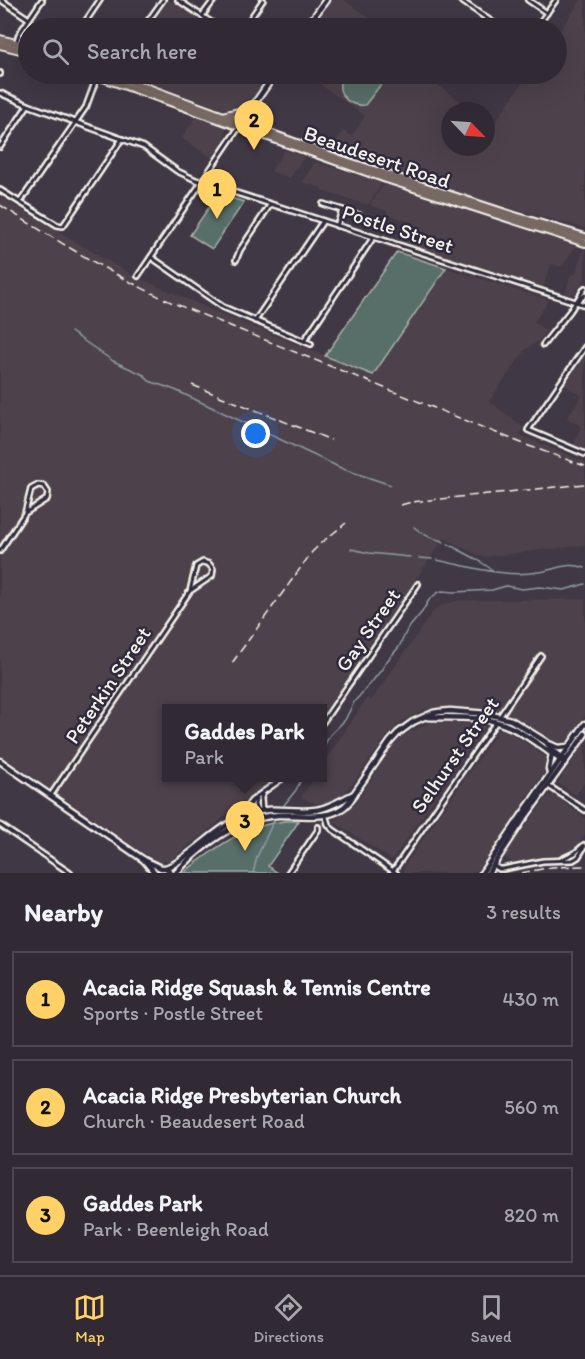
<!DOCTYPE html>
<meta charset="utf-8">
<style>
body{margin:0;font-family:Itim,sans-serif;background:#3d3640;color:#f1f3f6}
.compass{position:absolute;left:441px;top:102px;width:54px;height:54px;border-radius:50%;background:#312a34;box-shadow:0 6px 24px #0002;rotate:115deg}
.you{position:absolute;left:256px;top:434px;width:21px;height:21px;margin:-15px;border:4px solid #fff;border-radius:50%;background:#1a73e8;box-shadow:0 0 0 9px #1a73e833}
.badge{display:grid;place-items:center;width:39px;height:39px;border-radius:50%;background:#ffd166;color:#111;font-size:20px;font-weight:700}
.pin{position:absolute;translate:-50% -50px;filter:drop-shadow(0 2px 3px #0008)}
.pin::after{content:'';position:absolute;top:32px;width:21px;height:18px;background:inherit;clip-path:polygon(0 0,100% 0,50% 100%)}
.popup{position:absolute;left:162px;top:704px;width:165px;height:78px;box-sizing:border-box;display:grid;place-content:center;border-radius:0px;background:#312a34;filter:drop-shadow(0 2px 4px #0005);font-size:20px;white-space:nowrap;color:#a8a7ac}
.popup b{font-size:22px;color:#f1f3f6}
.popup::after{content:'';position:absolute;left:50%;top:100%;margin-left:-12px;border:12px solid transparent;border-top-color:#312a34}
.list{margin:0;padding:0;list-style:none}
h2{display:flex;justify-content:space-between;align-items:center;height:78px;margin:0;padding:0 24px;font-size:26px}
h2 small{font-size:20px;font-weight:400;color:#a8a7ac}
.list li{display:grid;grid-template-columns:39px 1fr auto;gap:18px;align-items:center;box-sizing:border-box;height:96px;margin:0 12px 12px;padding:0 12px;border:2px solid #4c464f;border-radius:0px}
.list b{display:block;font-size:22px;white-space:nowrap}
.list p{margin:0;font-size:20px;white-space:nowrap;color:#a8a7ac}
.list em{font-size:20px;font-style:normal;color:#a8a7ac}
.icon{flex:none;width:33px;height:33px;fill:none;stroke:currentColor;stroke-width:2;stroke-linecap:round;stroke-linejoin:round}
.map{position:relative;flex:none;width:585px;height:873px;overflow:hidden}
.search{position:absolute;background:#312a34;box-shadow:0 6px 24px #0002;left:18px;right:18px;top:18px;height:66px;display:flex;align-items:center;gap:15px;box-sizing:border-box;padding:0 21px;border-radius:33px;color:#a8a7ac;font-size:22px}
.sheet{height:402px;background:#312a34}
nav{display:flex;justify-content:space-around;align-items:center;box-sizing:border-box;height:84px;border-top:2px solid #4c464f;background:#312a34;font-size:16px;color:#a8a7ac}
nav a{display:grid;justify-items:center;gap:3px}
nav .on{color:#ffd166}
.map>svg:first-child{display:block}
.built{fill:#4d424b}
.green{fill:#586e68;stroke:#a6b0a8;stroke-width:1.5}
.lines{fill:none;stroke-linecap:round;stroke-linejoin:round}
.stream{stroke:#8e9ca1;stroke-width:1.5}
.minor-casing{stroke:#f4f1e8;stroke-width:8}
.secondary-casing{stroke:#f4f1e8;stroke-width:9}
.trunk-casing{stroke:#f4f1e8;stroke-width:10}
.minor{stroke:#2f2a3d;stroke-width:3}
.secondary{stroke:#2f2a3d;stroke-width:4.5}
.trunk{stroke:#776864;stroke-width:6}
.rail{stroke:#f4f1e8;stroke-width:1.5;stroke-dasharray:9 4.5;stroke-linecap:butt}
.labels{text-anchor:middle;stroke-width:5;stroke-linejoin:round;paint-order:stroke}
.street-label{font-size:21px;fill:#f4f1e8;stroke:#2f2a3d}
</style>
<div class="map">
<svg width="585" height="873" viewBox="0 0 585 873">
<rect width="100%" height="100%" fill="#413845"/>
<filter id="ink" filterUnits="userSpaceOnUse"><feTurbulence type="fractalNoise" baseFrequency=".0167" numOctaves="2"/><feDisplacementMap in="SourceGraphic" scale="12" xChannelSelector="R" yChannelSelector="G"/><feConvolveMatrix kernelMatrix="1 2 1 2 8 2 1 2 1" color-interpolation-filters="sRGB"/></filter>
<g filter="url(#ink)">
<!-- built -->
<g class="built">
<polygon points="169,0 212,28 149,28"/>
<polygon points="332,0 344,0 384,28 312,28"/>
<polygon points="581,0 585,0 585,228 449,192 331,149 343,131 352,136 365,116 318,83 323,76 320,74 422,74 474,111 450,111 450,147 486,147 486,119 494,124 529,74 556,74 557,35"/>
<polygon points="125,74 269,74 252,98 231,110 222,109"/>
<polygon points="196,117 225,128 226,132 224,140 212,158 182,138"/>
<polygon points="285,150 304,157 290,178 271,171"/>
<polygon points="315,162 372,180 382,184 368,205 328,193 322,190 322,188 302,182"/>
<polygon points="386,185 576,246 562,267 551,264 543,287 402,242 414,223 387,214 387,211 370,205 383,186"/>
<polygon points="0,197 132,275 214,311 373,375 446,268 549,300 534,322 546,331 539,341 526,349 489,401 523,427 520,435 585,462 585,545 482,557 444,538 323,714 323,708 167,708 167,778 273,778 169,861 159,861 148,856 0,754"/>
<polygon points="584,249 585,249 585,279 573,295 565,294 571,274 575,275"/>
<polygon points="585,356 585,449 574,445 581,426 567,418 582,396 565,385"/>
<polygon points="585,599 585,716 570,737 565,742 561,744 555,743 523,721 494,709 450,707 425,709 401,722 386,737 353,783 342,795 330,801 316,804 301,797 314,778 323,778 323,764 367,698 371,701 432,613 439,606 456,601"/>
<polygon points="441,721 486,726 392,860 333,821 355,804 395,744 403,736 412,731 427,724"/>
<polygon points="500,728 512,734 546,757 548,760 545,771 525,799 520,810 479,869 471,873 405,873 403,870 404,867"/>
<polygon points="585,742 585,782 576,795 558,783"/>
<polygon points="553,795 585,818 585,834 578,845 568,853 562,855 545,856 513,862 503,857 547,797"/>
</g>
<!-- green -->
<g class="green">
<path d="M344,74H389L365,105C347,108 332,89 344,74Z"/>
<polygon points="218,194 244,202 212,249 190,235"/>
<polygon points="397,252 446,268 373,375 325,356"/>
<path d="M285,821H299L268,866L278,873H184C190,867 196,863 203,858C229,838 252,825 285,821Z"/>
</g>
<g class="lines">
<!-- stream -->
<g class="stream">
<polyline points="71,332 113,361 144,375 149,381 155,383 175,390 343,469 391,485"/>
<path d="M414,527C420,532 427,537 435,539C438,540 441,540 444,542"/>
<polyline points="448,544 478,560 494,571"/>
<polyline points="351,549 369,553 410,557"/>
<polyline points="419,558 432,559"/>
<path d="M437,560C471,567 505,578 539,572C554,570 570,561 585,568"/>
<polyline points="323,748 330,735 345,720 354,702 371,683 382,669 386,662 399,647 407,630 422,612 429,600 437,593 442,591 455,592 492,590 506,586 522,589 540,587 564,590 585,584"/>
<polyline points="284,805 296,790 302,778"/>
<polyline points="253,873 257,857 274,820"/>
</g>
<!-- minor casing -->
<g class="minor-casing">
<g id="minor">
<polyline points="1,0 29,19"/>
<polyline points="178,0 220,28"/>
<polyline points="460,0 501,28"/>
<polyline points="528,0 547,13"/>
<polyline points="202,16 214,0"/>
<polyline points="81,28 100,0"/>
<polyline points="143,28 163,0"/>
<polyline points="244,28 263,0"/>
<polyline points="536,28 556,0"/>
<polyline points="16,44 19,34 42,0"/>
<polyline points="0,74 0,73"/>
<polyline points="0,93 28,105 144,147 177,171 196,180 585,305"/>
<polyline points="0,147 28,105"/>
<polyline points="0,190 57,225 63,226 122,139"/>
<polyline points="20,202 86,107 97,77"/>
<polyline points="323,204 359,215"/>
<polyline points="337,226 342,210"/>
<polyline points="151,257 223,307 311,344"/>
<polyline points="236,260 240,250 270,205"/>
<polyline points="138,276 239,127"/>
<polyline points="578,301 585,295"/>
<polyline points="255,321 323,221"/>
<polyline points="304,341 373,238"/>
<polyline points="543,345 570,311 585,288"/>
<polyline points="585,347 528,430 585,454"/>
<polyline points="0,551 25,513 31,489 38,485 44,486 48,492 47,499 25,513"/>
<polyline points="500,716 541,656"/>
<polyline points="323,722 418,584"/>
<polyline points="547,785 585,810"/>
<polyline points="51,795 190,591 212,576 213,569 209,564 203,562 196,566 190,591"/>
<polyline points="262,811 261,798 263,792"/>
<polyline points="325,814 328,824 332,829 396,873"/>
<polyline points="259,818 255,805 256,797 283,778"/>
<polyline points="0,825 70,873"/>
<polyline points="562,859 575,853 584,845"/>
<polyline points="493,865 499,869 503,869 543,861 573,860 578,857 585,846"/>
<polyline points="393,871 496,722"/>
<polyline points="288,873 318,830 318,827"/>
</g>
</g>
<!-- secondary casing -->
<g class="secondary-casing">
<g id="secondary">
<polyline points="306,28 326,0"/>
<polyline points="241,123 275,74"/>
<path d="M427,717C448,718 471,716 493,721C517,726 542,747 562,761"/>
<polyline points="549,744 558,748 568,747"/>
<polyline points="0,761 144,860 161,868 166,868 171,873"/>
<polyline points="550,773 549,769 552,754"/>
<polyline points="240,817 252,801 255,799"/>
<polyline points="144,860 155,873"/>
<path d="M166,868C170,866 175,864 179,861C203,845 223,823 251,813C273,806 294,813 316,810C330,808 341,800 354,794"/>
<path d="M176,873C193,853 225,828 251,820C260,817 269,816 278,815C304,814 340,824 354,794L390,742L398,733L413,722L433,713L439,712L450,711L488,714L511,720L546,742L551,749L566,760"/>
<polyline points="482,873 585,724"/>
<polyline points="488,873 523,820 585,734"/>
</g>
</g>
<!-- trunk casing -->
<g class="trunk-casing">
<g id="trunk">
<polyline points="0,39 28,46"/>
<polyline points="0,45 28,52"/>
<polyline points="92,74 386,179 585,243"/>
<polyline points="110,74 340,159 515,216 585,237"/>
<polyline points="253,106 255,118 260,129"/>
<polyline points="226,115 251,109"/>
</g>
</g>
<!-- minor -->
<use href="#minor" class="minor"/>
<!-- secondary -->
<use href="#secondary" class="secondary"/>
<!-- trunk -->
<use href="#trunk" class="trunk"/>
<!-- rail -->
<g class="rail">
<path d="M0,205C56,240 112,275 173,303L529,446L585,466"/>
<polyline points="192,385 331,440"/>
<polyline points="401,505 411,502 585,484"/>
<polyline points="232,663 312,552 321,543 346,523"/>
<polyline points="521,873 552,867 585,866"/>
</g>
</g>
</g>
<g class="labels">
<!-- street labels -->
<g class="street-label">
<text transform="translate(377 157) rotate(19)" y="7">Beaudesert Road</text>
<text transform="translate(398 229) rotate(18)" y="7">Postle Street</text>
<text transform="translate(368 630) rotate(-55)" y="7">Gay Street</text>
<text transform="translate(108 685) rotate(-56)" y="7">Peterkin Street</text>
<text transform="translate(455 755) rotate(-55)" y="7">Selhurst Street</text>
</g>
</g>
</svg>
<svg class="compass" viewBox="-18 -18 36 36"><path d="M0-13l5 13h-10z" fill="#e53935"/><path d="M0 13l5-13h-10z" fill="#a8a7ac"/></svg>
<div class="you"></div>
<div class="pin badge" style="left:217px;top:219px">1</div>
<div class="pin badge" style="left:254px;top:150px">2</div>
<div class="pin badge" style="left:245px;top:851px">3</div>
<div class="popup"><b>Gaddes Park</b>Park</div>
<div class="search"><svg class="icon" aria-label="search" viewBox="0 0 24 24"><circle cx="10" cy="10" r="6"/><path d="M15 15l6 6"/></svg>Search here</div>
</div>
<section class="sheet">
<h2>Nearby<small>3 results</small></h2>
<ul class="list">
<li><span class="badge">1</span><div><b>Acacia Ridge Squash &amp; Tennis Centre</b><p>Sports · Postle Street</p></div><em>430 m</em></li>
<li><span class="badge">2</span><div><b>Acacia Ridge Presbyterian Church</b><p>Church · Beaudesert Road</p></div><em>560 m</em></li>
<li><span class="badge">3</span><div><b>Gaddes Park</b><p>Park · Beenleigh Road</p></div><em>820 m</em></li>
</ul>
</section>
<nav>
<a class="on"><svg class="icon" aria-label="map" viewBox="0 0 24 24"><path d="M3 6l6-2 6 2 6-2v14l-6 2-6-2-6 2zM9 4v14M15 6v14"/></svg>Map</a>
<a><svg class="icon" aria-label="directions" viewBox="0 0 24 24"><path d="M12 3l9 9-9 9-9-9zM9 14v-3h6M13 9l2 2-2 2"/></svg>Directions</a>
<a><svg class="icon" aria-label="saved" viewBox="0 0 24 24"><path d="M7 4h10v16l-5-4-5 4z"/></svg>Saved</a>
</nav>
